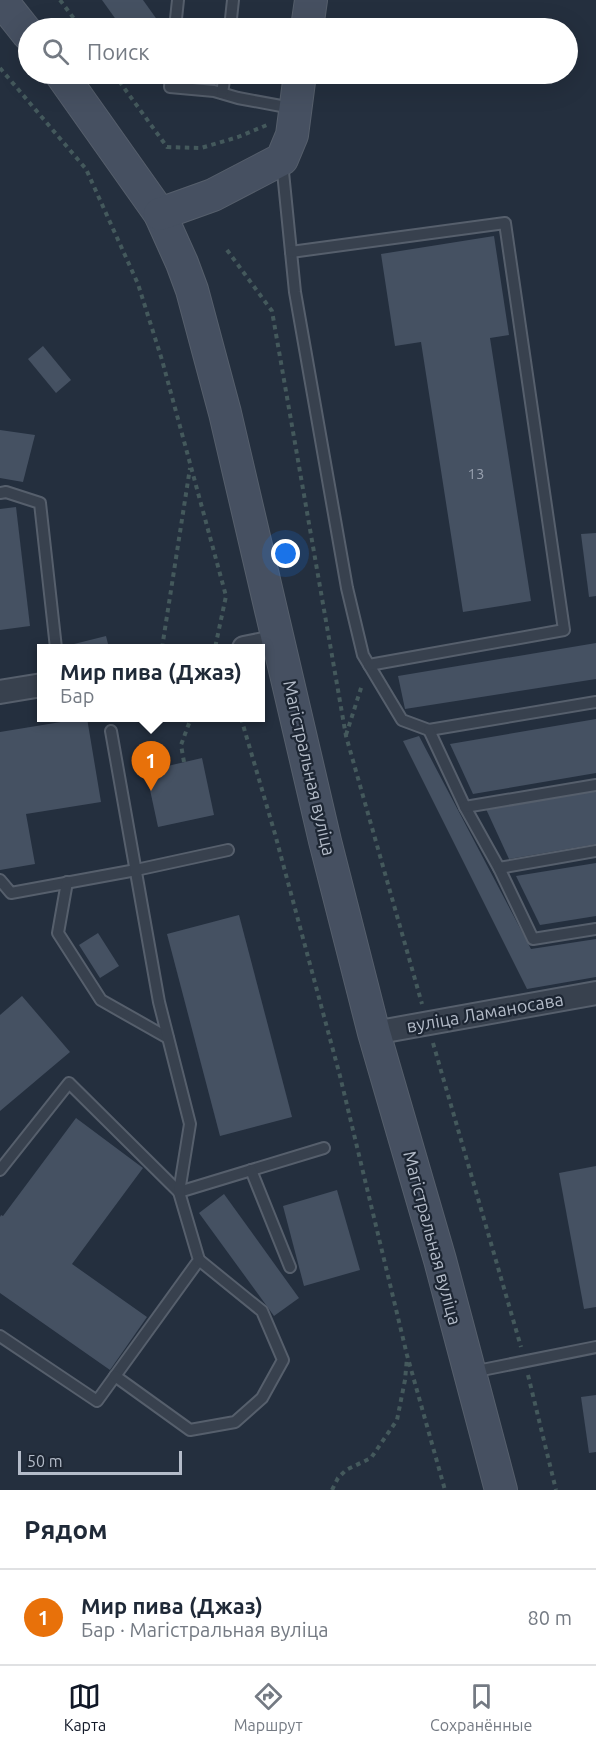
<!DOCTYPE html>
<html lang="ru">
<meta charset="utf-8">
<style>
body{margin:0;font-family:Ubuntu,sans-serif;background:#f2f2f3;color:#1f2937}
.scale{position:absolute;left:18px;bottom:15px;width:164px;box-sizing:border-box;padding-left:6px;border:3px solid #b4bcc9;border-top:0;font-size:16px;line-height:21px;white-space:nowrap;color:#b4bcc9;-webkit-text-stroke:4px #1d2633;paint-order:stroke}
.you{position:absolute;left:286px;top:554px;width:21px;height:21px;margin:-15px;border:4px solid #fff;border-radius:50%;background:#1a73e8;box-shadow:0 0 0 9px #1a73e833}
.badge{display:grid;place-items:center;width:39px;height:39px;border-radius:50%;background:#111827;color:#fff;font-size:20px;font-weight:700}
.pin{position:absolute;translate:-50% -50px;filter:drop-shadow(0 2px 3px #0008)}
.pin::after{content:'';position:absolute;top:32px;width:21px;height:18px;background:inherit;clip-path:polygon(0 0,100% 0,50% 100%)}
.popup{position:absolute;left:37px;top:644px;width:228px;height:78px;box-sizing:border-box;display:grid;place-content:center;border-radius:0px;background:#fff;filter:drop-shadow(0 2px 4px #0005);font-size:20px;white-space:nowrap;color:#747a83}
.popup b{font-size:22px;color:#1f2937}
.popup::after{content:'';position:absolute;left:50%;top:100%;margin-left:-12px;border:12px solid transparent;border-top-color:#fff}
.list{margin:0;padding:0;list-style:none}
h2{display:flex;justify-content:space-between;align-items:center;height:78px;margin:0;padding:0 24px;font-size:26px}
h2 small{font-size:20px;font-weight:400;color:#747a83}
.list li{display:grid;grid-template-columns:39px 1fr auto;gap:18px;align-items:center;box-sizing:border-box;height:96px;padding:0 24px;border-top:2px solid #e0e1e3}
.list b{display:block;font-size:22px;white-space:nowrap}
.list p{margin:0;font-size:20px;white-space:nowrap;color:#747a83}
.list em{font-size:20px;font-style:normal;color:#747a83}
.icon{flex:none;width:33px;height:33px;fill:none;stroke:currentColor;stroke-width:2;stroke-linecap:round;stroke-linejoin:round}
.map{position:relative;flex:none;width:596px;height:1490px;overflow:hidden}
.search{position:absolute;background:#fff;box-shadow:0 6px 24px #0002;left:18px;right:18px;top:18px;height:66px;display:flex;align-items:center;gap:15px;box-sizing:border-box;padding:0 21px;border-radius:33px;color:#747a83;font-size:22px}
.sheet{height:174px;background:#fff}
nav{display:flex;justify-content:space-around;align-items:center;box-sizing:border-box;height:84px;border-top:2px solid #e0e1e3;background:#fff;font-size:16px;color:#747a83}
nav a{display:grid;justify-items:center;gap:3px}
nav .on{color:#111827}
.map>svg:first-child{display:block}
.building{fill:#455162}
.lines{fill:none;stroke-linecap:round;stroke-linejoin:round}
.lane-casing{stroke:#565f6c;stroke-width:14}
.street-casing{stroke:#565f6c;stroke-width:26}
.secondary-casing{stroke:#565f6c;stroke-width:34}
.path{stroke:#44595c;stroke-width:4;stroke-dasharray:4.5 4.5;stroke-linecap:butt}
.lane{stroke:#38414e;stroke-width:10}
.street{stroke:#38414e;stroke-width:22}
.secondary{stroke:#465061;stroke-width:32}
.labels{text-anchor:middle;stroke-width:4.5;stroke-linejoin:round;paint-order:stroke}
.number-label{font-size:15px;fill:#98a1af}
.street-label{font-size:18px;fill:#b4bcc9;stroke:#1d2633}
</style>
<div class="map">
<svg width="596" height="1490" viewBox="0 0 596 1490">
<rect width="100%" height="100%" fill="#242f3e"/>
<!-- building -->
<g class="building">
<polygon points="102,0 143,0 163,28 122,28"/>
<polygon points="494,236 509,335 490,338 531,601 463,612 421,342 395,346 381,254"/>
<polygon points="43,346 71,380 56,393 28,359"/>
<polygon points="0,430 35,435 23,482 0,478"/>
<polygon points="16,507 30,626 0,630 0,509"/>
<polygon points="596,533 596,596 589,597 581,534"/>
<polygon points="106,636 109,648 71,648 70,645"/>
<polygon points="596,643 596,679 405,709 398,676"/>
<polygon points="85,718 87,718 101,802 26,814 35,864 0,870 0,732"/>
<polygon points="596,719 596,773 473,794 450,744"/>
<polygon points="419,736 531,949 596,939 596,977 527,989 403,741"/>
<polygon points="202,758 214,815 158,827 146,771"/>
<polygon points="596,791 596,844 509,859 486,809"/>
<polygon points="596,863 596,916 540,925 516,876"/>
<polygon points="239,915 292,1117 220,1136 167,934"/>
<polygon points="98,933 119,966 100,978 79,945"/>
<polygon points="22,996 70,1052 0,1111 0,1015"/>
<polygon points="76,1118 143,1168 72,1264 147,1317 110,1370 0,1293 0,1217 1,1215 3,1216"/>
<polygon points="596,1166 596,1307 584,1309 559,1173"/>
<polygon points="337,1190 360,1270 304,1286 283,1206"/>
<polygon points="224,1194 299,1298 274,1316 199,1213"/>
<polygon points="596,1395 596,1452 589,1453 581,1397"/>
</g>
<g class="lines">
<!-- lane casing -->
<g class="lane-casing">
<g id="lane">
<polyline points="175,28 178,0"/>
<polyline points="230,28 233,0"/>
<polyline points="171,74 170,87 214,91 238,98 292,108"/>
<polyline points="222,93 225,74"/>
<polyline points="282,162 295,292 347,588 363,655 402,720 429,730 596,702"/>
<polyline points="291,252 505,223 564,630 369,665"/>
<polyline points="0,493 6,492 40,503 56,648"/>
<polyline points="429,730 465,807 499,868 533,939 596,929"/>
<polyline points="465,807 596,785"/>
<polyline points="499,868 596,851"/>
<polyline points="0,880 11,893 136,870 228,850"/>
<polyline points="67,882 58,933 101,1000 168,1038"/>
<polyline points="0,1170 69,1083 179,1192 324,1148"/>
<polyline points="251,1170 290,1267"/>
<polyline points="0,1336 97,1401 199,1260 179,1192 190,1124 159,1002 111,731"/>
<polyline points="472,1372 596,1347"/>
<polyline points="115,1376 190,1430 235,1422 262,1398 283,1360 262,1311 199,1260"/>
</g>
</g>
<!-- street casing -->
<g class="street-casing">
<g id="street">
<polyline points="244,648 279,641"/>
<polyline points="0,692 42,685"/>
<polyline points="374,1033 596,993"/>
</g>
</g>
<!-- secondary casing -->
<g class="secondary-casing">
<g id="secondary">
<polyline points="1,0 28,34"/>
<polyline points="307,28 311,0"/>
<polyline points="61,74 160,214 182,263 192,290 225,413 325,841 374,1033 440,1260 501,1490"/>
<polyline points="160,214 213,195 282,159 292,135 300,74"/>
</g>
</g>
<!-- path -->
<g class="path">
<polyline points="60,0 81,28"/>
<polyline points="0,68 86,169 138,284 162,360 226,596 215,648"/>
<polyline points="114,74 167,147 201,148 238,137 267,125"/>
<polyline points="227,250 272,311 346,736 422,1004"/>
<polyline points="162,648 190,468"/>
<polyline points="200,648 216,646"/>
<polyline points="241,718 275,834 340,1076 407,1355 445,1490"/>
<polyline points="346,735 362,685"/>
<polyline points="184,762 181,745 191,718"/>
<polyline points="433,1043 521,1347"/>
<polyline points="528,1375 556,1490"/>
<polyline points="332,1490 338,1478 346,1470 371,1458 397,1420 405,1380 407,1358"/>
</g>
<!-- lane -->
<use href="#lane" class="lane"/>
<!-- street -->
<use href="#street" class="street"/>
<!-- secondary -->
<use href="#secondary" class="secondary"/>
</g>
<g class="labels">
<!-- number labels -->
<g class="number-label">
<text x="476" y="479">13</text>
</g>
<!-- street labels -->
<g class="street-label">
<text transform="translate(309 768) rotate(77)" y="6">Магістральная вуліца</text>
<text transform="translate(485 1013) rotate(-10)" y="6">вуліца Ламаносава</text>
<text transform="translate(432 1238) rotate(75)" y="6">Магістральная вуліца</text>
</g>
</g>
</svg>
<div class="scale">50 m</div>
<div class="you"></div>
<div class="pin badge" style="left:151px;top:791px;background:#e8710a">1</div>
<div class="popup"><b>Мир пива (Джаз)</b>Бар</div>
<div class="search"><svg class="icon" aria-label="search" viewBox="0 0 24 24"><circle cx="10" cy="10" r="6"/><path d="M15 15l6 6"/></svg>Поиск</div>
</div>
<section class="sheet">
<h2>Рядом<small></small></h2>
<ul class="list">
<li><span class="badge" style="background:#e8710a">1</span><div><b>Мир пива (Джаз)</b><p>Бар · Магістральная вуліца</p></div><em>80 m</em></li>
</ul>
</section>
<nav>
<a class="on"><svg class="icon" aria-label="map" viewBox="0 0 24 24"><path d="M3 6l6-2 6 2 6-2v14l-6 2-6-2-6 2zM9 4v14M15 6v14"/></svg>Карта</a>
<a><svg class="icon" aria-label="directions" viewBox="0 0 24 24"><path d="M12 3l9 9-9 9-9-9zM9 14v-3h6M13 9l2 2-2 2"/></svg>Маршрут</a>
<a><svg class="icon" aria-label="saved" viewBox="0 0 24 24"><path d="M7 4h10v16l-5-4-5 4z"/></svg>Сохранённые</a>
</nav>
